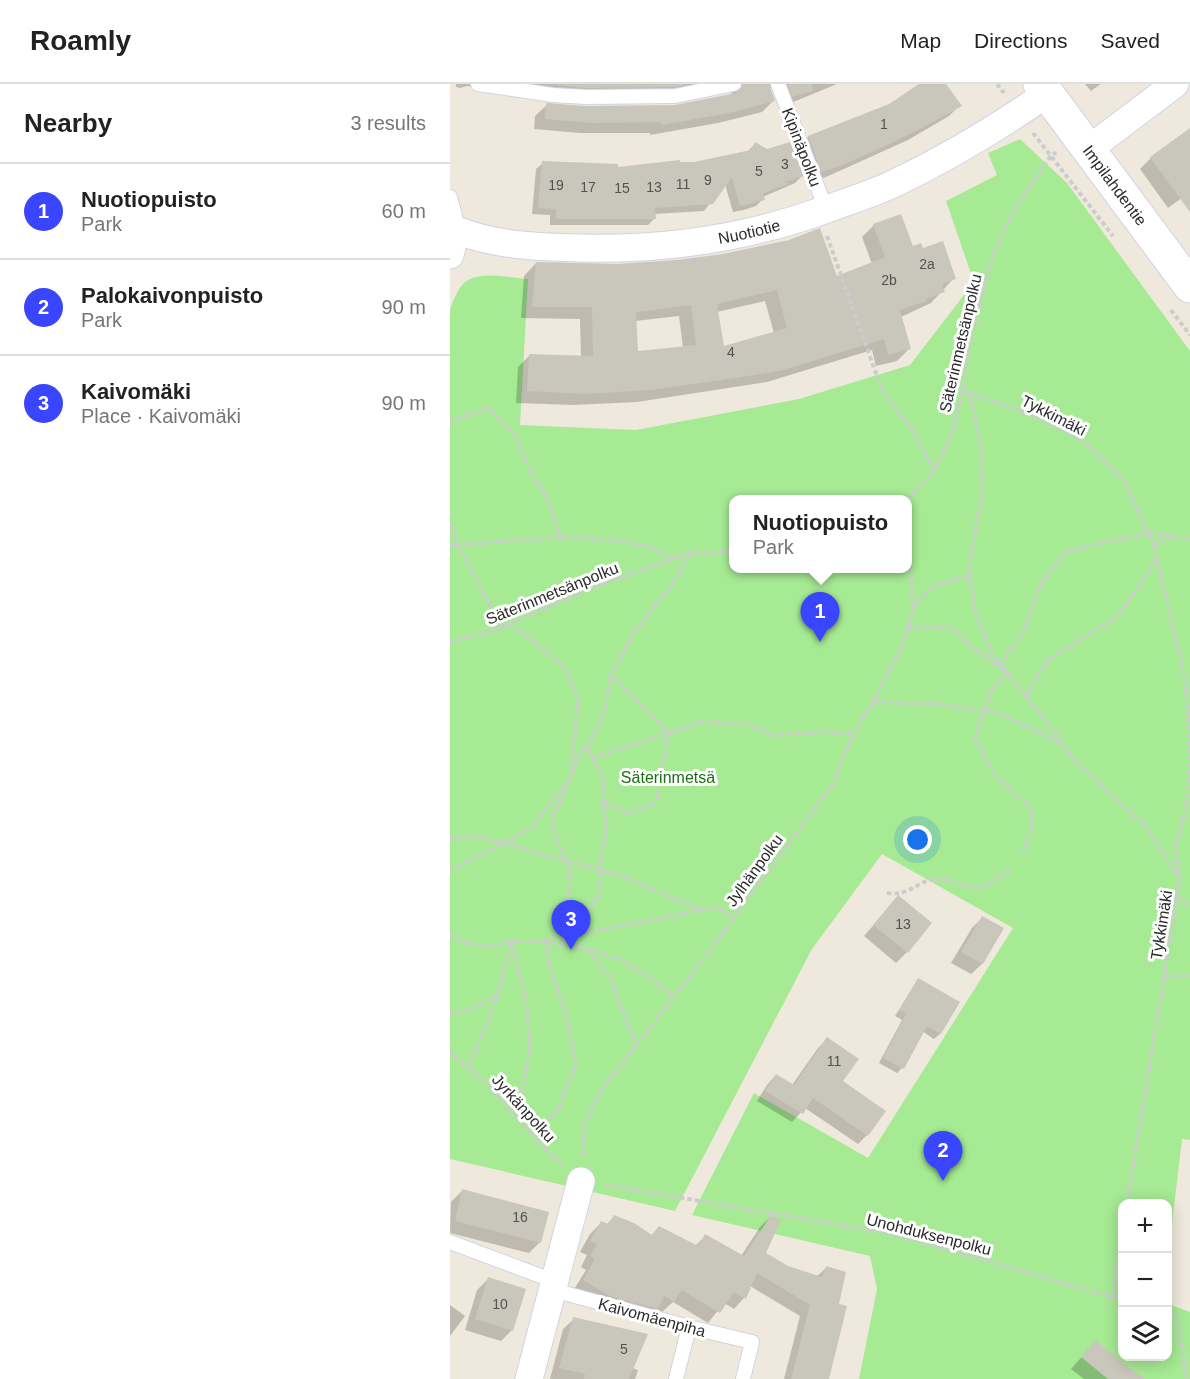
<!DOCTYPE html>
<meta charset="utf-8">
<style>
:root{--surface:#fff;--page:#f2f2f2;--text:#222;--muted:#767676;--line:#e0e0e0;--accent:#3945ff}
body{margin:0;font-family:Helvetica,sans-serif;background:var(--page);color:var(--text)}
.controls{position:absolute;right:18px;bottom:18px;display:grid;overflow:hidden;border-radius:12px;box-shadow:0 3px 15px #0003}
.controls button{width:54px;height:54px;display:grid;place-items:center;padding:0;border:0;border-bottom:2px solid var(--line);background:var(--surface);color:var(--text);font:30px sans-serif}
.you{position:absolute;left:468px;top:756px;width:21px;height:21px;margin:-15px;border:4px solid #fff;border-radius:50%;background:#1a73e8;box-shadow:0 0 0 9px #1a73e833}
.badge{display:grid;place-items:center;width:39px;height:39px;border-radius:50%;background:var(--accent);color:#fff;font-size:20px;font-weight:700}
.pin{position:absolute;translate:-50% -50px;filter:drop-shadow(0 2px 3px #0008)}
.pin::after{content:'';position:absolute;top:32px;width:21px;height:18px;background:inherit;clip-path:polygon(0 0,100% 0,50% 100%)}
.popup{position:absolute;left:279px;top:411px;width:183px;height:78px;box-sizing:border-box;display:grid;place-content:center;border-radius:12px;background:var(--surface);filter:drop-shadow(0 2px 4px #0005);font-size:20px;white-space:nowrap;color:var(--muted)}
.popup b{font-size:22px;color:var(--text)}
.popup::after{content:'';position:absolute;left:50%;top:100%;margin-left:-12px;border:12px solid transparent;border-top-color:var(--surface)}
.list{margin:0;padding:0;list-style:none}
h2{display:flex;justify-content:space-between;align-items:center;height:78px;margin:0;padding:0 24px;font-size:26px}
h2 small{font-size:20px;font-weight:400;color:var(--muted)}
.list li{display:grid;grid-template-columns:39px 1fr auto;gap:18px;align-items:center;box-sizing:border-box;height:96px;padding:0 24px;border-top:2px solid var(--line)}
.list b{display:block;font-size:22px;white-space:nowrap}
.list p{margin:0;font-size:20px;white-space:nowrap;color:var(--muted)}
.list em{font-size:20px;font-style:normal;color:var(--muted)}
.icon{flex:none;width:33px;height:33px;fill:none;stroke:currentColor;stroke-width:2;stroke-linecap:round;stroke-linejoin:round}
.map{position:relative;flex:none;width:740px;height:1295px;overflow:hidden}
header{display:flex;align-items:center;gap:36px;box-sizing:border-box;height:84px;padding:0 30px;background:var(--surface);border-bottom:2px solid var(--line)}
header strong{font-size:28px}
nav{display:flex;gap:33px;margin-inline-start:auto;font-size:21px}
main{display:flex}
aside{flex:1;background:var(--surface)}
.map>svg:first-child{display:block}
.green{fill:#a6ea94;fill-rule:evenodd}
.shadow{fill:#0003;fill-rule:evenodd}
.building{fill:#c9c7bb;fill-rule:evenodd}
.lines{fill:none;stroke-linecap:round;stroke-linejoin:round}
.service-casing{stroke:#d1d3e5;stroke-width:16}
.minor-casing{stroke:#d1d3e5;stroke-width:29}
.tertiary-casing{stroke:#d1d3e5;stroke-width:35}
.path{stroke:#ccc;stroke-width:4;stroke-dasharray:4.5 3;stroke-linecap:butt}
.service{stroke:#fff;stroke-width:14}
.minor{stroke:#fff;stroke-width:27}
.tertiary{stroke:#fff;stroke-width:33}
.labels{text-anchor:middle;stroke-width:6;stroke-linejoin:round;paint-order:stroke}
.number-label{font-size:14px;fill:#52524f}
.street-label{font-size:16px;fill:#2b2b2b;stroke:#fff}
.park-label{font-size:16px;fill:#1b7014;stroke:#fff}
</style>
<header>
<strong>Roamly</strong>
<nav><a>Map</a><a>Directions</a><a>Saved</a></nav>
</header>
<main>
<aside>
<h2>Nearby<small>3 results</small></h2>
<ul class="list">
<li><span class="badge">1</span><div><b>Nuotiopuisto</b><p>Park</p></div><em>60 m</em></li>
<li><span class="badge">2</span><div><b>Palokaivonpuisto</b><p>Park</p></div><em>90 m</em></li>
<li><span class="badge">3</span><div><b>Kaivomäki</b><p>Place · Kaivomäki</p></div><em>90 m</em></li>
</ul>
</aside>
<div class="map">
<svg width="740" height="1295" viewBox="0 0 740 1295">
<rect width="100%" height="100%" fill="#eee9dc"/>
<path class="green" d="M570,55L617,99L740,267V1056L732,1055L718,1173V1120H672V1272H718V1220L740,1228V1295H409L427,1205L420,1172L242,1131L304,1009L418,1074L563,844L432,770L362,865L225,1127L0,1075V226C3,218 7,206 13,200C28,185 59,194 78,195L70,341L186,346L349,315L460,281L524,198L496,117L547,91L538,69ZM283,416H457V484H283Z"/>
<g class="shadow">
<polygon points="6,0 387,0 331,23 323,4 319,4 323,17 312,28 268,39 200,51 200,49 130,49 84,45 85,32 97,21 136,24 225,22 283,11 279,4 212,14 92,13 17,2 10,4 6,3"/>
<polygon points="472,0 494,0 510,21 499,32 458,56 376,93 360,98 348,64 358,53 439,21"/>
<polygon points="635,0 651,0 641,7"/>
<polygon points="733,51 740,62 740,108 718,124 690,85 701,74"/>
<polygon points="305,60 352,92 345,99 313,113 313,115 306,122 294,126 283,128 275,100 254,127 204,130 205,134 198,141 100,141 100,131 82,130 86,85 93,79 166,84 244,79 298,67"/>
<path d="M424,141L462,164L504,194L481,219L451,233L459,265L447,277L426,282L422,266L317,298L187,318L123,321L66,319L68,283L80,271L131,273L130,235L71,234L74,192L86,179L387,193L422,180L412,153ZM315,217L324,249L273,263L267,228ZM229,232L233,264L186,269L185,237Z"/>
<polygon points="448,813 457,868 446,879 414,852"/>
<polygon points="532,834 552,845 532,880 521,890 501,879 522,844"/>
<polygon points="468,896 507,919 490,950 484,955 472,947 452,984 447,989 429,979 452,936 445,932"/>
<polygon points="377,955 391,998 417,1051 408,1060 355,1024 342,1038 307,1017 317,1001 326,991 342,1001 368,964"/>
<polygon points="12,1107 90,1158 79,1169 0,1149 1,1118"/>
<polygon points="321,1132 314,1170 338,1183 367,1192 376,1184 387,1221 376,1295 334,1295 350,1232 300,1202 294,1214 284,1225 274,1219 258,1239 223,1218 212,1228 207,1225 196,1235 123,1207 136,1186 131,1183 137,1171 130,1168 140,1150 151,1139 156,1141 164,1133 201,1152 209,1143 245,1162 255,1152 291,1172 310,1143"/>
<polygon points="38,1195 62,1246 51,1257 15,1246 27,1206"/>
<polygon points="0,1221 15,1232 0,1252"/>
<polygon points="124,1235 182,1284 188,1286 185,1295 100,1295 113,1245"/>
<polygon points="645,1258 675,1295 634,1295 621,1285"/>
</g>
<g class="building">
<polygon points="97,0 239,0 224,3 136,4"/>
<polygon points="293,0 319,0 325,17 280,29 211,41 211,38 142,39 95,35 96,19 136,22 225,21 286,9 290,6"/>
<polygon points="338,0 362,0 363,7 342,13"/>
<polygon points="469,0 496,0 512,22 470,45 431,64 388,83 371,88 358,52 439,20"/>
<polygon points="740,44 740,128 700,73"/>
<polygon points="305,58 317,65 340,58 354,92 335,98 339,100 313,109 315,116 290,122 282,93 263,120 205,124 206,135 106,135 106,125 88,124 92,77 168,80 168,83 230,76 230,78 244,78 301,66"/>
<path d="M451,130L463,162L471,159L473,164L493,157L506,195L492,200L495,208L475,215L476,217L450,226L461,265L438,271L434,255L330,287L272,296L200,306L136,310L77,307L79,270L143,272L142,223H82L86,178L168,180L227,176L273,170L339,156L370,144L387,192L435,173L423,140ZM327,206L337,244L274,262L267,220ZM241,221L246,261L188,267L186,228Z"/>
<polygon points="448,811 482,839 458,869 423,841"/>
<polygon points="532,832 554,844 533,880 511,868"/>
<polygon points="468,894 510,918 491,950 477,942 454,985 433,974 456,930 449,926"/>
<polygon points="377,953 409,975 393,997 436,1027 418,1052 363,1014 353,1030 315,1007 326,990 344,1001"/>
<polygon points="12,1105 99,1128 91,1159 5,1137"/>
<polygon points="164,1131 184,1139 202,1151 209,1142 248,1162 255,1150 294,1172 321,1131 331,1136 316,1169 338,1182 372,1193 376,1182 396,1188 389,1220 397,1222 379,1295 341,1295 360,1221 307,1189 296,1215 284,1208 270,1229 232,1206 224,1218 214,1212 208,1225 160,1212 133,1196 145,1175 140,1172 147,1160 140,1157 151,1137 158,1140"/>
<polygon points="38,1193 76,1205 63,1247 25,1235"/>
<polygon points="123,1233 198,1250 179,1295 134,1295 135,1290 109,1284"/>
<polygon points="645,1256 694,1295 658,1295 631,1273"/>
</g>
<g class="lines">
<g class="service-casing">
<g id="service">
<polyline points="28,0 103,11 136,13 225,12 284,0"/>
<polyline points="328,0 376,125"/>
<polyline points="0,113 5,132 6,146"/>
<polyline points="0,1158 104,1197"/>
<polyline points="103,1206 239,1243 302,1258 293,1295"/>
<polyline points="226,1295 239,1243"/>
</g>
</g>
<g class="minor-casing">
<g id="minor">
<polyline points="639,65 725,0"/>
<path id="s1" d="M0,171L6,146C46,162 90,163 132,164C215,166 298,154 377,125C401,116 426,109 449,97C501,72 550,42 598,9"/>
<polyline points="79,1295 131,1097"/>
</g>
</g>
<g class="tertiary-casing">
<g id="tertiary">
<path id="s2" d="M590,0L740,202"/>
</g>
</g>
<g class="path">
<polyline points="547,0 554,9"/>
<polyline points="583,49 663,152"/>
<polyline points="377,152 433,309 461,344 484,386"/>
<polyline points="721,226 740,251"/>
<polyline points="513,307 571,327 630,354 674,397 704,462 735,595 739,649 739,708 725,767 730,795 677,1120"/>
<polyline points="520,309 532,369 531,414 519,483 525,527 542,570 586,624 622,673 662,712 694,740 728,792"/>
<polyline points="0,337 38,324 65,352 81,388 99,419 111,454"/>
<polyline points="457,416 484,387 503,346 513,307 519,259 543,170 563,128 600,73 606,68"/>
<path d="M0,439L8,461C68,456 141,447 199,463C207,466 216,471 224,475"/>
<polyline points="0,462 8,461 52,544"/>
<polyline points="704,462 721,452 740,455"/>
<path d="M464,524C484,498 488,498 521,493"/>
<polyline points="458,543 500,543 523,564 557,589 541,607 525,654 545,692 581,724 581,746 573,768"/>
<polyline points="0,558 52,544 136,506 240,469 283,468"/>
<polyline points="551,581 572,550 592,498 617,467 698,449 721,452"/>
<polyline points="576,612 598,576 669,531 706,477"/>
<polyline points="424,618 488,620 549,629 612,660"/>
<polyline points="143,674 252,638 297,640 324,651 376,648 404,650"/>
<polyline points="123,687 130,670 137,663"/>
<polyline points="153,720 167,724 177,730 206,719 219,648 161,591"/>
<polyline points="0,754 26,752 55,759 177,794 252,827"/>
<polyline points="0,786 55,759 83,742 121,693 128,614 114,583 62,540"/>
<path d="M437,809C459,813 469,796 485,795C500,794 516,806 531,803C540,801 551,790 559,786"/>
<polyline points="727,815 740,822"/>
<polyline points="117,841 120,784 105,752 102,734 119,697"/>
<polyline points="117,842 133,849 269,823 283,835"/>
<polyline points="0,850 16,859 42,863 61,857 96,857 144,820 149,806 151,769 157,744 153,720 153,694 137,663 153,633 161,591 171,573 184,548 221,503 240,469"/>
<polyline points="61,857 77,921 80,965 68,1032"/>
<polyline points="138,866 160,894 186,961"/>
<polyline points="714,893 740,892"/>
<polyline points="0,929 20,926 47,911"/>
<path d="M0,967C8,977 18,983 28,992C35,998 42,1005 48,1012C70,1035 88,1061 113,1081"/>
<polyline points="18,984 46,917 61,858"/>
<polyline points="82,1049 107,1027 126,981 116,928 101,887 96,857 138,865 176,878 225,912"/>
<polyline points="133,1072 134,1042 149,1009 256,872 382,701 404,650 423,618 454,557 463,525 460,478 457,473"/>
<polyline points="156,1101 443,1150 672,1216"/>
<polyline points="662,1213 672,1150"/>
<polyline points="718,1229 726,1231 737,1295"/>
</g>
<use href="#service" class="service"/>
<use href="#minor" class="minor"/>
<use href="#tertiary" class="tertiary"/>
</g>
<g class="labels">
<g class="number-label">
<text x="434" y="45">1</text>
<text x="335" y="85">3</text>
<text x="309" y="92">5</text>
<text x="258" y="101">9</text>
<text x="233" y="105">11</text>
<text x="106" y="106">19</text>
<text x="138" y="108">17</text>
<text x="204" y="108">13</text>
<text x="172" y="109">15</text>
<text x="477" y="185">2a</text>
<text x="439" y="201">2b</text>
<text x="281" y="273">4</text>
<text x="453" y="845">13</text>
<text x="384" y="982">11</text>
<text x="70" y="1138">16</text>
<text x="50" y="1225">10</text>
<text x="174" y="1270">5</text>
</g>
<g class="street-label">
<text transform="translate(352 63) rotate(69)" y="6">Kipinäpolku</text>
<text dy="6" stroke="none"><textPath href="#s2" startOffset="126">Impilahdentie</textPath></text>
<text dy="6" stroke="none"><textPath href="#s1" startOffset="322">Nuotiotie</textPath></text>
<text transform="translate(510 259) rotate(-77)" y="6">Säterinmetsänpolku</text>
<text transform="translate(604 331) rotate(27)" y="6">Tykkimäki</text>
<text transform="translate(102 509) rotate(-22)" y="6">Säterinmetsänpolku</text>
<text transform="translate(304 786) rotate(-54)" y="6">Jylhänpolku</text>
<text transform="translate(711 841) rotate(-81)" y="6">Tykkimäki</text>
<text transform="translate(74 1024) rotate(48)" y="6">Jyrkänpolku</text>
<text transform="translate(479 1150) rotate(14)" y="6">Unohduksenpolku</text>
<text transform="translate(202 1233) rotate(15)" y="6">Kaivomäenpiha</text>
</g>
<g class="park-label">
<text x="218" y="699">Säterinmetsä</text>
</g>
</g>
</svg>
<div class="controls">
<button>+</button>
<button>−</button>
<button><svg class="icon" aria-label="layers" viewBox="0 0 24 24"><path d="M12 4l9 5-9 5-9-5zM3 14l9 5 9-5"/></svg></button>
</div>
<div class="you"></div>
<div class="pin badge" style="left:370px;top:558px">1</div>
<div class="popup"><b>Nuotiopuisto</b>Park</div>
<div class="pin badge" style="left:493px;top:1097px">2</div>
<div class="pin badge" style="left:121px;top:866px">3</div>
</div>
</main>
